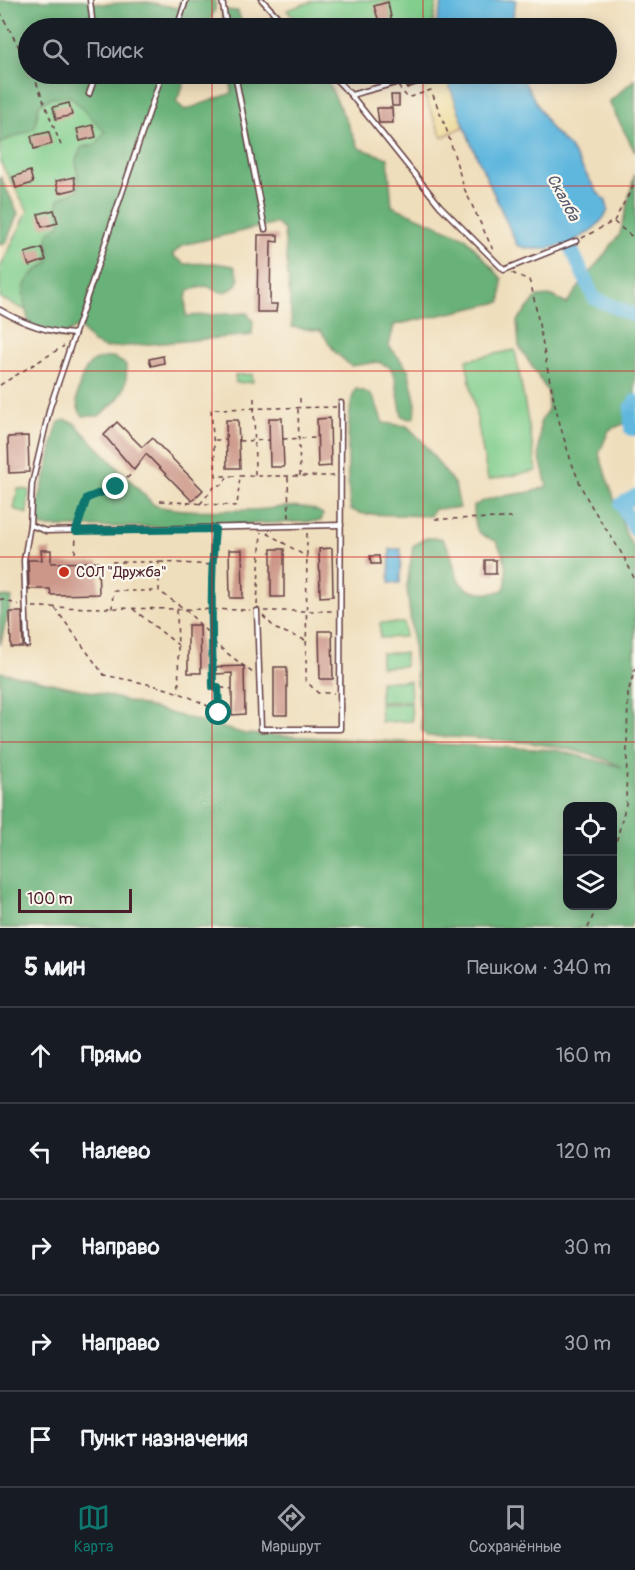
<!DOCTYPE html>
<html lang="ru">
<meta charset="utf-8">
<style>
:root{--surface:#171b24;--page:#20242c;--text:#f1f3f6;--muted:#9ea1a6;--line:#363941;--accent:#0f766e}
body{margin:0;font-family:Pangolin,sans-serif;background:var(--page);color:var(--text)}
.controls{position:absolute;right:18px;bottom:18px;display:grid;overflow:hidden;border-radius:12px;box-shadow:0 3px 15px #0003}
.controls button{width:54px;height:54px;display:grid;place-items:center;padding:0;border:0;border-bottom:2px solid var(--line);background:var(--surface);color:var(--text);font:30px sans-serif}
.scale{position:absolute;left:18px;bottom:15px;width:114px;box-sizing:border-box;padding-left:6px;border:3px solid #4a1f2b;border-top:0;font-size:16px;line-height:21px;white-space:nowrap;color:#4a1f2b;-webkit-text-stroke:4px #fbf7ec;paint-order:stroke}
.stop{position:absolute;width:18px;height:18px;margin:-14px;border:4px solid #0f766e;border-radius:50%;background:#fff}
.stop.end{background:#0f766e;border-color:#fff;box-shadow:0 2px 6px #0008}
.list{margin:0;padding:0;list-style:none}
h2{display:flex;justify-content:space-between;align-items:center;height:78px;margin:0;padding:0 24px;font-size:26px}
h2 small{font-size:20px;font-weight:400;color:var(--muted)}
.list li{display:grid;grid-template-columns:39px 1fr auto;gap:18px;align-items:center;box-sizing:border-box;height:96px;padding:0 24px;border-top:2px solid var(--line)}
.list b{display:block;font-size:22px;white-space:nowrap}
.list em{font-size:20px;font-style:normal;color:var(--muted)}
.icon{flex:none;width:33px;height:33px;fill:none;stroke:currentColor;stroke-width:2;stroke-linecap:round;stroke-linejoin:round}
.map{position:relative;flex:none;width:635px;height:928px;overflow:hidden}
.search{position:absolute;background:var(--surface);box-shadow:0 3px 15px #0003;left:18px;right:18px;top:18px;height:66px;display:flex;align-items:center;gap:15px;box-sizing:border-box;padding:0 21px;border-radius:33px;color:var(--muted);font-size:22px}
.sheet{height:558px;background:var(--surface)}
nav{display:flex;justify-content:space-around;align-items:center;box-sizing:border-box;height:84px;border-top:2px solid var(--line);background:var(--surface);font-size:16px;color:var(--muted)}
nav a{display:grid;justify-items:center;gap:3px}
nav .on{color:var(--accent)}
.map>svg:first-child{display:block}
.green{fill:#81ce8d;stroke:#66765c;stroke-width:1.5}
.forest{fill:#68b178;stroke:#596852;stroke-width:1.5;fill-rule:evenodd}
.sand{fill:#eeda9e;stroke:#9c7c64;stroke-width:1.5}
.water{fill:#61b7de;stroke:#566b84;stroke-width:1.5}
.lines{fill:none;stroke-linecap:round;stroke-linejoin:round}
.river{stroke:#61b7de;stroke-width:14}
.building{fill:#cc9789}
.service-casing{stroke:#633c41;stroke-width:7}
.path{stroke:#633c41;stroke-width:1.5;stroke-dasharray:4.5 4.5;stroke-linecap:butt}
.service{stroke:#fff;stroke-width:4}
.route{stroke:#0f766e;stroke-width:8}
.grid{fill:none;stroke:#d62828;stroke-width:1.5;stroke-opacity:0.55}
.poi-dot{fill:#c8321e;stroke:#fbf7ec;stroke-width:2}
.labels{text-anchor:middle;stroke-width:4.5;stroke-linejoin:round;paint-order:stroke}
.poi-label{font-size:15px;fill:#4a1f2b;stroke:#fbf7ec;text-anchor:start}
.water-label{font-size:16px;font-style:italic;fill:#52546a;stroke:#fbf7ec}
</style>
<div class="map">
<svg width="635" height="928" viewBox="0 0 635 928">
<rect width="100%" height="100%" fill="#fbf7ec"/>
<filter id="ink" filterUnits="userSpaceOnUse"><feTurbulence type="fractalNoise" baseFrequency=".0167" numOctaves="2"/><feDisplacementMap in="SourceGraphic" scale="12" xChannelSelector="R" yChannelSelector="G"/><feConvolveMatrix kernelMatrix="1 2 1 2 8 2 1 2 1" color-interpolation-filters="sRGB"/></filter>
<filter id="wash" filterUnits="userSpaceOnUse"><feTurbulence type="fractalNoise" baseFrequency=".008" numOctaves="4" result="noise"/><feDisplacementMap in="SourceGraphic" scale="24" xChannelSelector="R" yChannelSelector="G"/><feGaussianBlur stdDeviation="1.35" result="paint"/><feColorMatrix in="noise" values="0 0 0 0 0 0 0 0 0 0 0 0 0 0 0 0 0 1.4 0 .05"/><feComposite in="paint" operator="in"/></filter>
<g filter="url(#wash)">
<rect width="100%" height="100%" fill="#efdebc"/>
<g class="green">
<polygon points="316,0 437,0 432,28 304,28 287,10"/>
<polygon points="60,74 145,90 49,321 0,298 0,268 28,211 0,162 0,113"/>
<polygon points="515,350 537,471 488,480 466,360"/>
<polygon points="252,374 253,382 236,383 235,375"/>
<polygon points="18,489 29,490 27,514 14,509"/>
<polygon points="380,623 404,623 405,637 380,638"/>
<polygon points="381,653 405,653 405,666 381,667"/>
<polygon points="380,681 410,681 411,701 380,702"/>
<polygon points="411,703 412,721 381,722 380,704"/>
</g>
<g class="forest">
<path d="M0,0H84L101,4L148,2L178,8L181,0H215V9L207,28H28V74H188L176,102L185,110L232,93L230,74H256L259,86L307,77L328,82L359,148L388,158L392,206L465,237L502,279L501,302L394,325L389,346L408,369L416,404L415,417L409,419L402,416L395,377L390,367L378,362L351,366L335,352L321,331L292,327L284,230L276,223L183,245L172,255L185,264L214,263L234,266L239,279C232,295 220,295 207,286L189,290L186,298V316L247,313L253,321L252,335L105,348L93,343L82,329L75,328L61,338L30,327C21,291 17,283 49,262L48,234L61,223L57,206L60,198L79,190L76,160L81,148L96,144L105,132L70,96L50,98L39,105L35,127C22,137 9,136 0,144Z"/>
<polygon points="222,10 238,11 243,28 224,28"/>
<polygon points="635,79 635,152 609,102"/>
<path d="M635,173V419L609,430L599,454L626,534L635,551V916L630,928H0V672L102,694L245,734L556,750L622,767C564,740 490,739 427,736L422,731L407,587L413,546L426,538H441C462,559 445,590 483,593C492,594 498,593 505,588C508,569 506,557 496,541C474,534 474,529 474,506C497,491 524,498 547,486L539,455L540,423L548,409V392L519,346L517,321L537,297L553,296L566,304L620,234ZM568,807H612V906H568Z"/>
<polygon points="0,176 18,213 6,243 0,245"/>
<path d="M113,357L126,365C129,391 119,400 99,416H83C71,404 80,374 91,363C96,358 106,358 113,357Z"/>
<path d="M356,389C377,392 376,406 383,423L407,426L422,441L455,485L460,508L434,509L430,516L363,514L351,510C347,490 345,404 356,389Z"/>
<path d="M66,420L74,423L154,505C179,513 223,510 250,510C272,510 304,500 323,514L321,521L173,527H42L36,521C37,503 42,487 47,470C52,454 52,438 59,422Z"/>
<polygon points="0,596 12,598 0,645"/>
</g>
<polygon class="sand" points="447,79 465,126 442,137 422,90"/>
<g class="water">
<polygon points="443,0 516,0 513,16 516,23 513,28 435,28"/>
<path d="M445,74H520L551,129L570,148L597,192L606,201L608,210C596,238 545,258 517,245L470,141Z"/>
<polygon points="390,549 401,549 400,583 389,583"/>
</g>
<g class="lines">
<g class="river">
<polyline points="562,229 594,298 635,316"/>
<polyline points="635,401 631,408 631,429 635,429"/>
<polyline points="635,496 621,504 635,530"/>
</g>
</g>
<g id="blocks">
<g class="building">
<polygon points="388,2 393,28 381,28 374,6"/>
<polygon points="402,74 426,74 428,81 407,88"/>
<polygon points="391,95 399,95 399,106 392,106"/>
<polygon points="69,103 72,115 56,119 53,107"/>
<polygon points="377,108 392,108 393,123 379,123"/>
<polygon points="93,125 96,137 80,141 77,129"/>
<polygon points="49,132 52,144 34,149 31,136"/>
<polygon points="30,171 33,183 16,188 13,177"/>
<polygon points="74,177 76,189 59,193 56,181"/>
<polygon points="54,210 58,223 42,227 38,214"/>
<polygon points="258,235 278,235 278,242 271,241 270,304 277,304 276,312 257,312"/>
<polygon points="42,248 46,260 29,266 25,253"/>
<polygon points="163,356 164,363 151,366 149,359"/>
<polygon points="269,418 282,418 284,467 270,467"/>
<polygon points="330,418 331,466 318,467 317,419"/>
<polygon points="226,420 238,420 240,468 227,468"/>
<polygon points="117,422 142,447 152,438 203,490 192,501 146,454 134,470 104,435"/>
<polygon points="28,436 29,472 9,473 8,437"/>
<polygon points="332,548 333,596 320,597 319,549"/>
<rect x="271" y="549" width="13" height="48"/>
<polygon points="41,550 51,550 51,563 98,562 99,594 51,595 50,589 29,589 28,560 42,560"/>
<polygon points="229,550 242,550 243,598 230,598"/>
<polygon points="370,556 379,556 380,564 371,564"/>
<rect x="485" y="560" width="11" height="14"/>
<polygon points="10,612 22,612 23,647 11,647"/>
<polygon points="188,625 200,625 201,673 188,673"/>
<polygon points="319,631 332,631 333,679 320,679"/>
<polygon points="244,666 245,714 232,715 232,673 216,674 215,667"/>
<rect x="274" y="667" width="13" height="48"/>
</g>
</g>
</g>
<g filter="url(#ink)">
<use href="#blocks" fill-opacity="0" stroke="#633c41" stroke-width="1.5"/>
<g class="lines">
<g class="service-casing">
<g id="service">
<polyline points="90,0 93,28"/>
<polyline points="222,0 227,28"/>
<polyline points="262,0 288,28"/>
<polyline points="177,28 186,0"/>
<polyline points="162,74 50,407 32,484 30,525 46,531 341,525"/>
<polyline points="235,74 265,229"/>
<polyline points="331,74 351,95 395,83"/>
<polyline points="89,94 96,74"/>
<polyline points="351,95 440,206 504,270 576,241"/>
<path d="M0,310C24,324 47,332 74,334"/>
<polyline points="257,611 261,729 340,729 341,403"/>
<polyline points="27,645 24,560 30,525"/>
</g>
</g>
<g class="path">
<polyline points="0,12 28,64"/>
<polyline points="33,74 62,148"/>
<polyline points="398,86 408,98 431,90 447,131 464,188 493,250"/>
<polyline points="614,222 635,239"/>
<polyline points="582,238 614,221 635,183"/>
<path d="M512,273L529,280L532,289C546,355 554,424 581,486C596,520 622,546 635,581"/>
<polyline points="0,385 64,346"/>
<polyline points="254,398 255,475"/>
<polyline points="300,398 300,406"/>
<polyline points="298,409 300,476"/>
<polyline points="283,439 318,438"/>
<polyline points="215,440 226,440"/>
<polyline points="239,441 270,440"/>
<polyline points="334,476 216,476 211,409 336,407"/>
<polyline points="288,477 289,520"/>
<polyline points="160,501 237,506 240,476"/>
<polyline points="200,504 216,485 223,485 227,477"/>
<polyline points="435,519 512,518"/>
<polyline points="79,524 87,498 116,487 133,473"/>
<polyline points="215,533 212,565 213,687 232,689"/>
<polyline points="267,533 307,557"/>
<polyline points="307,533 306,681 318,693 334,693"/>
<polyline points="75,553 76,537"/>
<polyline points="112,562 159,562 159,591 186,610 211,636"/>
<polyline points="160,562 212,565"/>
<polyline points="0,599 19,605"/>
<polyline points="257,605 261,532"/>
<polyline points="33,607 250,610"/>
<path d="M55,608L104,675C147,684 181,688 219,713L218,687"/>
<polyline points="112,609 113,591 158,591"/>
<polyline points="133,609 178,645"/>
<polyline points="177,610 179,692"/>
<polyline points="264,611 334,611"/>
<polyline points="263,616 276,629 305,640"/>
<polyline points="213,642 254,674"/>
<polyline points="612,858 626,804 628,693 635,668"/>
<polyline points="588,928 597,906"/>
</g>
<use href="#service" class="service"/>
</g>
</g>
<g class="lines" filter="url(#ink)">
<path class="route" d="M116,487L87,498L76,531L215,529C210,581 212,634 213,687H218L219,713"/>
</g>
<path class="grid" d="M212,0V28M423,0V28M212,74V928M423,74V928M0,186H635M0,371H635M0,557H635M0,742H635"/>
<circle class="poi-dot" cx="64" cy="572" r="6"/>
<g class="labels">
<g class="poi-label">
<text x="76" y="577">СОЛ "Дружба"</text>
</g>
<g class="water-label">
<text transform="translate(564 197) rotate(62)" y="6">Скалба</text>
</g>
</g>
</svg>
<div class="controls">
<button><svg class="icon" aria-label="locate" viewBox="0 0 24 24"><circle cx="12" cy="12" r="6"/><path d="M12 2v4M12 18v4M2 12h4M18 12h4"/></svg></button>
<button><svg class="icon" aria-label="layers" viewBox="0 0 24 24"><path d="M12 4l9 5-9 5-9-5zM3 14l9 5 9-5"/></svg></button>
</div>
<div class="scale">100 m</div>
<div class="stop" style="left:219px;top:713px"></div>
<div class="stop end" style="left:116px;top:487px"></div>
<div class="search"><svg class="icon" aria-label="search" viewBox="0 0 24 24"><circle cx="10" cy="10" r="6"/><path d="M15 15l6 6"/></svg>Поиск</div>
</div>
<section class="sheet">
<h2>5 мин<small>Пешком · 340 m</small></h2>
<ul class="list">
<li><svg class="icon" aria-label="ahead" viewBox="0 0 24 24"><path d="M12 20V5M6 11l6-6 6 6"/></svg><div><b>Прямо</b></div><em>160 m</em></li>
<li><svg class="icon" aria-label="left" viewBox="0 0 24 24"><path d="M17 20v-9H6M10 6l-5 5 5 5"/></svg><div><b>Налево</b></div><em>120 m</em></li>
<li><svg class="icon" aria-label="right" viewBox="0 0 24 24"><path d="M7 20v-9h11M14 6l5 5-5 5"/></svg><div><b>Направо</b></div><em>30 m</em></li>
<li><svg class="icon" aria-label="right" viewBox="0 0 24 24"><path d="M7 20v-9h11M14 6l5 5-5 5"/></svg><div><b>Направо</b></div><em>30 m</em></li>
<li><svg class="icon" aria-label="arrive" viewBox="0 0 24 24"><path d="M6 21V4h12l-3 4 3 4H6"/></svg><div><b>Пункт назначения</b></div></li>
</ul>
</section>
<nav>
<a class="on"><svg class="icon" aria-label="map" viewBox="0 0 24 24"><path d="M3 6l6-2 6 2 6-2v14l-6 2-6-2-6 2zM9 4v14M15 6v14"/></svg>Карта</a>
<a><svg class="icon" aria-label="directions" viewBox="0 0 24 24"><path d="M12 3l9 9-9 9-9-9zM9 14v-3h6M13 9l2 2-2 2"/></svg>Маршрут</a>
<a><svg class="icon" aria-label="saved" viewBox="0 0 24 24"><path d="M7 4h10v16l-5-4-5 4z"/></svg>Сохранённые</a>
</nav>
